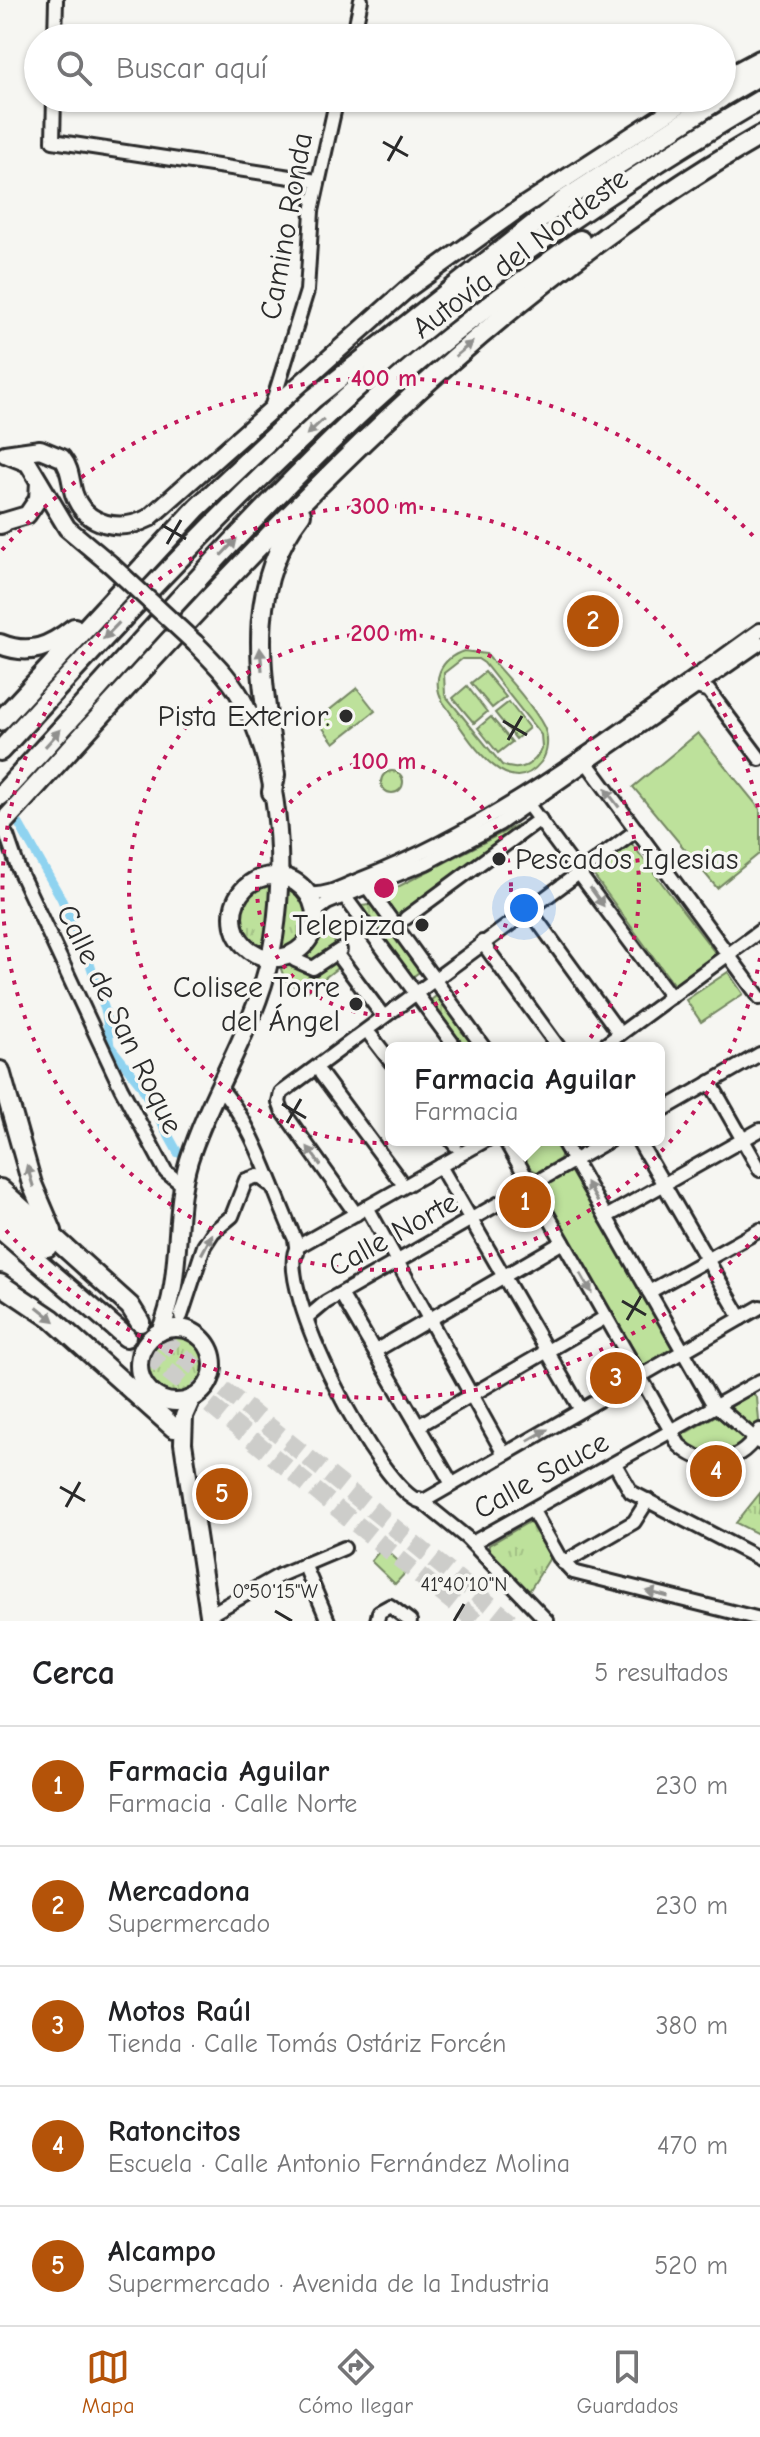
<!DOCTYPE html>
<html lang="es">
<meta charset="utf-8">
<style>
:root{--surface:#fff;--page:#f2f2f2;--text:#202124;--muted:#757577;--line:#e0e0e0;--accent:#b45309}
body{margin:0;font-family:"Comic Neue",sans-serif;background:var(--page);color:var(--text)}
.you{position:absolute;left:524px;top:908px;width:28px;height:28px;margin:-20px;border:6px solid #fff;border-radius:50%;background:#1a73e8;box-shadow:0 0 0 12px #1a73e833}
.badge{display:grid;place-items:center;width:52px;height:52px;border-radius:50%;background:var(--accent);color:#fff;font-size:26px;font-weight:700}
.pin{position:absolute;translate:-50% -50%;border:4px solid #fff;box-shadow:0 2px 8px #0006}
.popup{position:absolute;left:385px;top:1042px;width:280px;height:104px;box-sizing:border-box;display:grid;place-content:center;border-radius:12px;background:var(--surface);filter:drop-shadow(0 2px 6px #0005);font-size:26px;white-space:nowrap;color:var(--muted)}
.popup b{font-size:30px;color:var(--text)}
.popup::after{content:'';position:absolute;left:50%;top:100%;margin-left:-16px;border:16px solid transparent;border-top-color:var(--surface)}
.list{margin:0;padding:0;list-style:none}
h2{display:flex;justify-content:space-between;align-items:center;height:104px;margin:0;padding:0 32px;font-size:34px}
h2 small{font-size:26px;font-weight:400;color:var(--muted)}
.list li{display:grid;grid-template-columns:52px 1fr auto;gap:24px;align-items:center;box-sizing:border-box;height:120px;padding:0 32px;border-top:2px solid var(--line)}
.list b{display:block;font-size:30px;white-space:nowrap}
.list p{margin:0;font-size:26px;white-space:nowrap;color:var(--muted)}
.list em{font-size:26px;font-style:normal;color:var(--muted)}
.icon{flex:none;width:44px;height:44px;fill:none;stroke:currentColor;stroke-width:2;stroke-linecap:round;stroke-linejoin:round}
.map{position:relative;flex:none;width:760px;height:1621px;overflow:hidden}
.search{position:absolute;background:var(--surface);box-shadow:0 2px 6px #0004;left:24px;right:24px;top:24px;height:88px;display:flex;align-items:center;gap:20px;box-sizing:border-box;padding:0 28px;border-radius:44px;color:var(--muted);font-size:30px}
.sheet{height:704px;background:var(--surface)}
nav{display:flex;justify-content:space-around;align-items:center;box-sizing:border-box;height:112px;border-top:2px solid var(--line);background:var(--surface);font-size:22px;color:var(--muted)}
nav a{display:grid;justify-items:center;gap:4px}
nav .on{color:var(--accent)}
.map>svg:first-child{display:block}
.grass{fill:url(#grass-tufts);stroke:#748663;stroke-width:2}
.park{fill:#bde19b;stroke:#748663;stroke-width:2;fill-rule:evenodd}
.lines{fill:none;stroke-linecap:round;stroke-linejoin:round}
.canal{stroke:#8fd3f0;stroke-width:9}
.highway-tunnel{stroke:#cdcdca;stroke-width:18;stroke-dasharray:18 9;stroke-linecap:butt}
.minor-casing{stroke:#2b2b2b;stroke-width:18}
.major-casing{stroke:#2b2b2b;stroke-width:22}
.highway-casing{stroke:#2b2b2b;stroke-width:24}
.minor{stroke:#f6f6f2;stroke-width:12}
.major{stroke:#f6f6f2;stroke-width:16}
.highway{stroke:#f6f6f2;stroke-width:18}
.major-bridge-casing{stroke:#2b2b2b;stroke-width:22;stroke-linecap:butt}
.major-bridge{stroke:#f6f6f2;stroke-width:16}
.oneway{fill:#90908e}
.ticks{fill:none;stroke:#2b2b2b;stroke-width:3}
.ring{fill:none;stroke:#c2185b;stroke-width:4;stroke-dasharray:4 8}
.poi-dot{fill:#2b2b2b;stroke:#f6f6f2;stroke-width:3}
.labels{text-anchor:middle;stroke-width:7;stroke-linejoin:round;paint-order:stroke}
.street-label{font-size:30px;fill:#2b2b2b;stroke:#f6f6f2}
.poi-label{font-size:30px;fill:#2b2b2b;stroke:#f6f6f2;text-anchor:end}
.ticks-label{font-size:20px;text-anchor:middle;fill:#2b2b2b;stroke:#f6f6f2;stroke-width:7;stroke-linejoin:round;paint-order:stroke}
.centre{fill:#c2185b;stroke:#f6f6f2;stroke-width:4}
.ring-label{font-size:24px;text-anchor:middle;font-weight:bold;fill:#c2185b;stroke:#f6f6f2;stroke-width:7;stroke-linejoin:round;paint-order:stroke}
</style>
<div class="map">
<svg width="760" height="1621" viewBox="0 0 760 1621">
<defs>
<pattern id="grass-tufts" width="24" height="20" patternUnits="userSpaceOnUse" patternTransform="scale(2)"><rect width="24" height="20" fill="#bde19b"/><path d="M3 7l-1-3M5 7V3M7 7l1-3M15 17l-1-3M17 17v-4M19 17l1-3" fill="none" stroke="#a3c186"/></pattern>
</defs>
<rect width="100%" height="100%" fill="#f6f6f2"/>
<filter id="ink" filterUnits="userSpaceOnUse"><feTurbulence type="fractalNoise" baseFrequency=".0125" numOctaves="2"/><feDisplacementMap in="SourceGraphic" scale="16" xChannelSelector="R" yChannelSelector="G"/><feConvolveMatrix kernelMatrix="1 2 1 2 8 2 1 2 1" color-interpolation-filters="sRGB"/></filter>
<g filter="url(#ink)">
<g class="grass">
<circle cx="392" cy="782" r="11"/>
<polygon points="270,880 271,916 263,953 243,939 236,914 245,892"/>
<path d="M287,882C322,899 315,942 280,954Z"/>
<polygon points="378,904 426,967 407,981 352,907"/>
<polygon points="440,993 481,1048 459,1048 426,1004"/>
<circle cx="176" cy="1366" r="30"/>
<polygon points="760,1493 760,1535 736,1523"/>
<polygon points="534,1519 553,1553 528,1593 488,1551 489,1545"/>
</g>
<g class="park">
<path d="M464,651L486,654C503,673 533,705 544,727C549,738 548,753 541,762C505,808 462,727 443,702C431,680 440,659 464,651ZM462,659H478L484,663L541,735L542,747C535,765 520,773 502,765L445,695L444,673Z"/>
<polygon points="485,672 506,697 492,708 471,683"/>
<polygon points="467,686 487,712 474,723 453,698"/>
<polygon points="357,688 375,711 334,743 317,720"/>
<polygon points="509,702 529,728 516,739 495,713"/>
<polygon points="491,717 512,742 498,753 478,728"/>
<polygon points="698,733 760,809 760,853 717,888 633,787"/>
<polygon points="525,821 531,826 399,923 384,894"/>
<polygon points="632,844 716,954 674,985 592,873"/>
<polygon points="322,926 349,959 305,993 285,980 281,969 312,947"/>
<polygon points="728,972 743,994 701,1022 686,1000"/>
<polygon points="511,1140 556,1140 563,1150 560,1159 537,1172 529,1168"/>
<polygon points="573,1167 679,1349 640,1370 538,1188"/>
<polygon points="752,1394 757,1398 759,1421 755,1429 729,1408"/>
<polygon points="717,1415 747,1440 727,1456 698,1454 679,1437"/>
<polygon points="383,1547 408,1570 395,1584 371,1561"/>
</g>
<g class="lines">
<polyline class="canal" points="19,824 61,898 90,964 106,1013 110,1046 140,1084 178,1153"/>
<g class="highway-tunnel">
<polyline points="140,1322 510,1621"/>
<polyline points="126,1337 476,1621"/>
</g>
<g class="minor-casing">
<g id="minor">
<polyline points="55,38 56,0"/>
<polyline points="353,38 361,0"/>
<polyline points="54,98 53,141 317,181"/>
<polyline points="271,408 307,291 312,211 337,98"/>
<polyline points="697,687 709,691 760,759"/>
<polyline points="584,759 760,998"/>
<polyline points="529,806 671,997"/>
<polyline points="7,836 18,868 121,1088 166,1172 183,1185"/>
<polyline points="368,888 484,1048"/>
<path d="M309,894C327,896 344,886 361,879C507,822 633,720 760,630"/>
<polyline points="345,897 456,1048"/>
<polyline points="529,909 620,1034"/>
<polyline points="315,912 327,903 426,863 499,824 760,643"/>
<polyline points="406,918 540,819"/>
<polyline points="482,942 559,1048"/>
<polyline points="336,953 383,1016"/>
<polyline points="295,960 313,968 340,950"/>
<polyline points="371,1036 391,1062"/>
<polyline points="601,1048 760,931"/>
<polyline points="321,1074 399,1179"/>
<polyline points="710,1082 760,1170"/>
<path d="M219,1087C254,1124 273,1192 295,1239L297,1253"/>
<polyline points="659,1112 760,1054"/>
<polyline points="451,1140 455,1145"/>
<path d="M505,1140L679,1445C707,1471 743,1463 760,1430"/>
<polyline points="562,1140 712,1402 760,1443"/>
<polyline points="638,1140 741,1318"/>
<polyline points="440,1166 581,1410"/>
<polyline points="367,1207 504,1454"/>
<polyline points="356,1214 282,1110 279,1102 281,1093 637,830"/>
<polyline points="606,1217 760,1130"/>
<path d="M297,1247C273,1284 380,1493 422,1502L760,1307"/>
<polyline points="297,1247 486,1140"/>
<polyline points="649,1292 760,1230"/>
<polyline points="341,1294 452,1484"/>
<polyline points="181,1316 204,1246 213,1232 232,1216 246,1180 258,1176 269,1184"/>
<polyline points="307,1318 326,1302 610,1140"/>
<polyline points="375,1351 563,1242"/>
<polyline points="418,1426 606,1317"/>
<polyline points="615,1464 631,1492 760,1559"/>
<polyline points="419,1499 467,1538 547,1621"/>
<polyline points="533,1511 559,1557 573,1572 760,1619"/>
<polyline points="472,1543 760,1381"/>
<polyline points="563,1563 634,1522 648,1500"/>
<polyline points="304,1564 328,1621"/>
<polyline points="209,1615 280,1575 344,1548"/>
<polyline points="377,1621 379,1612 390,1606 410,1621"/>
</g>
</g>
<g class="major-casing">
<g id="major">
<polyline points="722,79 760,59"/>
<path d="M5,454L40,449L62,458C71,469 70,481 74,494C86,527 121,532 149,518L406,290L520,208L690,98"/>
<polyline points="8,455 28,463 67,528 110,564"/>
<polyline points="0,523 27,515 38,499 39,482"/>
<circle cx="274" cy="917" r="41"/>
<circle cx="176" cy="1365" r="37"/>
<path d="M160,1332C184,1277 172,1216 189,1160C207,1104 238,1054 258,999C289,915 287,790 247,709C235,683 215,663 195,643"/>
<polyline points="192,1398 184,1416 183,1443 210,1621"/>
</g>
</g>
<g class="highway-casing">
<g id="highway">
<polyline points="722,97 760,75"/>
<polyline points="0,524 3,523"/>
<path d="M0,644C30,656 50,647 74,628"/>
<polyline points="0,721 197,508 313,399 567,198 721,98"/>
<path d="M0,751C125,614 252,477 393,356C506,259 631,176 760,100"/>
<path d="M272,792L275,775C264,684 240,593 301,514"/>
<path d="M0,796C122,664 239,527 370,404C435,344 507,291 580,240"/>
<path d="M0,826C232,573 458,309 760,136"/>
<polyline points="0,1071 32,1184 52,1231"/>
<polyline points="0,1189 130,1306 140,1322"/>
<polyline points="0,1209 47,1247"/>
<polyline points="0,1229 126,1337"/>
<polyline points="0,1284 52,1319 174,1428"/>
</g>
</g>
<use href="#minor" class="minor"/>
<use href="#major" class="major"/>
<use href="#highway" class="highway"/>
<g class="major-bridge-casing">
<polyline id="major-bridge" points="110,564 195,643"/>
</g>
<use href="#major-bridge" class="major-bridge"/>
</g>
<defs><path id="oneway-solid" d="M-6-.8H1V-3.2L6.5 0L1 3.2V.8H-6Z" transform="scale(2)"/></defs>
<g class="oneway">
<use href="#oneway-solid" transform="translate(464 349) rotate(-40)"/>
<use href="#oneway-solid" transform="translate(315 427) rotate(137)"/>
<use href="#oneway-solid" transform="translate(229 547) rotate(-47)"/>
<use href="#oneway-solid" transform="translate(111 631) rotate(134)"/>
<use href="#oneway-solid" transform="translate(261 659) rotate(-95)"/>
<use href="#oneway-solid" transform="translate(53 738) rotate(-48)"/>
<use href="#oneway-solid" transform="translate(612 798) rotate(-127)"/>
<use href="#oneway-solid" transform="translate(597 897) rotate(54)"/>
<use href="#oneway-solid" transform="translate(314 1156) rotate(-126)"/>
<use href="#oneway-solid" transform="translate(30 1176) rotate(-107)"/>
<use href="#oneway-solid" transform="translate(592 1192) rotate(-120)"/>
<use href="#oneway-solid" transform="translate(207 1244) rotate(-62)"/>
<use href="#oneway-solid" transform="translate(586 1283) rotate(60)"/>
<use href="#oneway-solid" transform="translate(46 1314) rotate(39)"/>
<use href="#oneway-solid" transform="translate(538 1435) rotate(-30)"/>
<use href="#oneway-solid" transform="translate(657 1594) rotate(-166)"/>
</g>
</g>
<path class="ticks" d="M383,142L408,156M388,161L402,136M162,525L186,539M167,544L181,520M503,721L527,735M508,740L522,716M282,1104L306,1118M287,1123L301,1099M622,1301L646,1315M627,1320L641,1296M60,1487L85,1501M66,1507L80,1482M275,1611L292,1621M454,1621L464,1604"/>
<g class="ring">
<circle cx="384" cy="888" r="127"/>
<circle cx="384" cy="888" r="255"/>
<path d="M760 958A382 382 0 1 1 760 818"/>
<path d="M757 1236A510 510 0 0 1 2 1226M2 550A510 510 0 0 1 757 540"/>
</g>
<g class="poi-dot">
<circle cx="346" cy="716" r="8"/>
<circle cx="499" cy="859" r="8"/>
<circle cx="422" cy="925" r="8"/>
<circle cx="356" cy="1004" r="8"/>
</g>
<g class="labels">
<g class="street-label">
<text transform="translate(286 226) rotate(-80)" y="10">Camino Ronda</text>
<text transform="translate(520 253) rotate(-37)" y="10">Autovía del Nordeste</text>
<text transform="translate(120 1019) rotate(64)" y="10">Calle de San Roque</text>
<text transform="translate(393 1234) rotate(-29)" y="10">Calle Norte</text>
<text transform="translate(541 1475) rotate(-29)" y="10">Calle Sauce</text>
</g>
<g class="poi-label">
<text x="330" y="726">Pista Exterior.</text>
<text x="515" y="869" text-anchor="start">Pescados Iglesias</text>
<text x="406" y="935">Telepizza</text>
<text x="340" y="997">Colisee Torre<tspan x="340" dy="34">del Ángel</tspan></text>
</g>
</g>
<g class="ticks-label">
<text x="464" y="1591">41°40'10"N</text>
<text x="275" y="1598">0°50'15"W</text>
</g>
<circle cx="384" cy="888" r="12" class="centre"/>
<g class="ring-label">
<text x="384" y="386">400 m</text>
<text x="384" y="514">300 m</text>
<text x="384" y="641">200 m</text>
<text x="384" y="769">100 m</text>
</g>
</svg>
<div class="you"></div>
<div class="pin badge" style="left:525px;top:1202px">1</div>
<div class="popup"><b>Farmacia Aguilar</b>Farmacia</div>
<div class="pin badge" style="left:593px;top:621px">2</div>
<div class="pin badge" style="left:616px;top:1378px">3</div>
<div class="pin badge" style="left:716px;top:1471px">4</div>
<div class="pin badge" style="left:222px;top:1494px">5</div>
<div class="search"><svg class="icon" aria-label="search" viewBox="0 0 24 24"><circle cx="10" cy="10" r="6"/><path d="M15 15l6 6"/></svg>Buscar aquí</div>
</div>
<section class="sheet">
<h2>Cerca<small>5 resultados</small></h2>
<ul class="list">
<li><span class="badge">1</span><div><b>Farmacia Aguilar</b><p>Farmacia · Calle Norte</p></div><em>230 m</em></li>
<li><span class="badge">2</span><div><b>Mercadona</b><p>Supermercado</p></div><em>230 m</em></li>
<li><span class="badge">3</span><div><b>Motos Raúl</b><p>Tienda · Calle Tomás Ostáriz Forcén</p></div><em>380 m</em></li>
<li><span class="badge">4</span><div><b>Ratoncitos</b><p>Escuela · Calle Antonio Fernández Molina</p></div><em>470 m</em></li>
<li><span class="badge">5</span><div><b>Alcampo</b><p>Supermercado · Avenida de la Industria</p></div><em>520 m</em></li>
</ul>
</section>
<nav>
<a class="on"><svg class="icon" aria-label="map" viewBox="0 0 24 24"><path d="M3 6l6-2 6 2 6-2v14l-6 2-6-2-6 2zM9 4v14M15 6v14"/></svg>Mapa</a>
<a><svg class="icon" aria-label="directions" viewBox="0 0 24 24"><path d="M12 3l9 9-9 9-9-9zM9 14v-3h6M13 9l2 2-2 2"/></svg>Cómo llegar</a>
<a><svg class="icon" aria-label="saved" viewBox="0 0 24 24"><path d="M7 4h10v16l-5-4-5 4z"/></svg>Guardados</a>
</nav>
